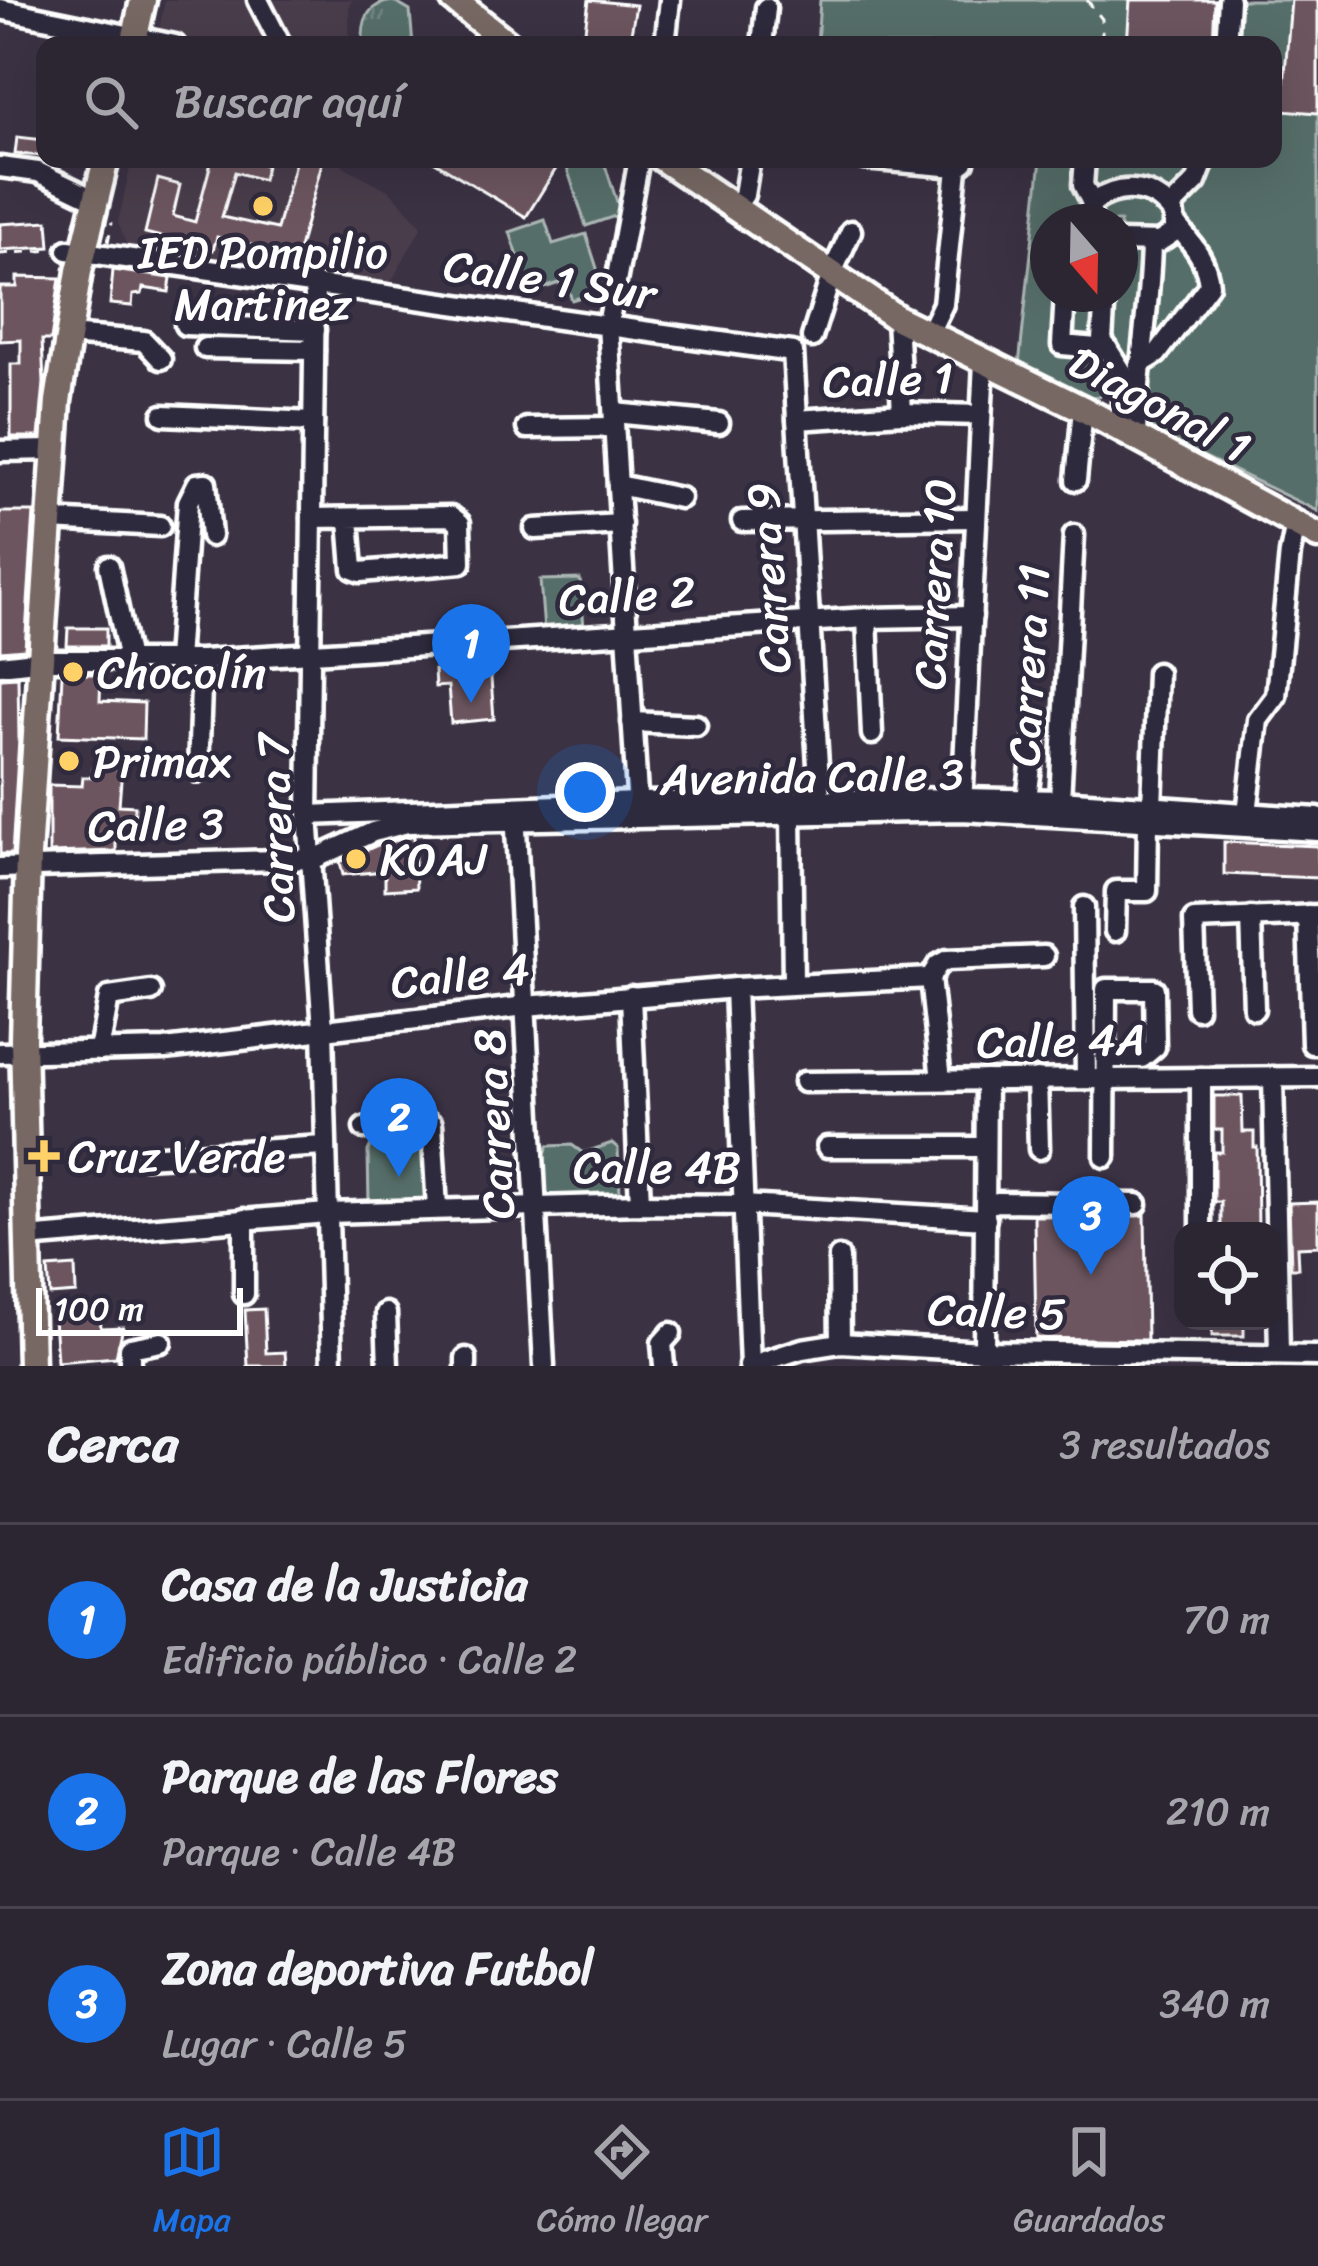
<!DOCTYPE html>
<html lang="es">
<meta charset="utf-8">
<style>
:root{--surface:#2c2633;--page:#342e3b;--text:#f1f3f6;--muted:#a6a5ac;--line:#48434e;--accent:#1a73e8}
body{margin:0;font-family:Sriracha,sans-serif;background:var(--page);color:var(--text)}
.controls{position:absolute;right:36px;bottom:36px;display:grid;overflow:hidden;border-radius:24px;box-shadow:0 12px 48px #0002}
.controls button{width:108px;height:108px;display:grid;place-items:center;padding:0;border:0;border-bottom:3px solid var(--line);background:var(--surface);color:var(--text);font:60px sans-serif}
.compass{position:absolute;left:1030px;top:204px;width:108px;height:108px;border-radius:50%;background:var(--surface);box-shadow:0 12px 48px #0002;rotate:160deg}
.scale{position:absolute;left:36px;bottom:30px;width:207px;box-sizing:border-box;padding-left:12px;border:6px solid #fff;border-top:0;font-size:33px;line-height:42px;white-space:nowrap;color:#fff;-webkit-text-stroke:9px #2f2a3d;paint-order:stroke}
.you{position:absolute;left:585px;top:792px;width:42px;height:42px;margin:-30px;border:9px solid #fff;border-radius:50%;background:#1a73e8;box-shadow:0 0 0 18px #1a73e833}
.badge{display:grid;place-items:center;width:78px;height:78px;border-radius:50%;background:var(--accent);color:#fff;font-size:39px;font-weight:700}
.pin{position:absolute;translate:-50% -99px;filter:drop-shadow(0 3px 6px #0008)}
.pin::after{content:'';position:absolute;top:63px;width:42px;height:36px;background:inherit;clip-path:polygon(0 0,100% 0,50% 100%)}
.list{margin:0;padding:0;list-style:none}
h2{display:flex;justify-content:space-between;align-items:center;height:156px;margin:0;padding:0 48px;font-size:51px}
h2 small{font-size:39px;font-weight:400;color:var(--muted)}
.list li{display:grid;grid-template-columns:78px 1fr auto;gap:36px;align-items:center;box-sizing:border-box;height:192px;padding:0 48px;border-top:3px solid var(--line)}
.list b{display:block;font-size:45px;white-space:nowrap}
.list p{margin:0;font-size:39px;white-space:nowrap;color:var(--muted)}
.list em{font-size:39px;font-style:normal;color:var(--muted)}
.icon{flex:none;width:66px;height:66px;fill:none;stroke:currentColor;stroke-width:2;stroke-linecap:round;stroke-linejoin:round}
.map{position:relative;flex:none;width:1318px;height:1366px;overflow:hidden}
.search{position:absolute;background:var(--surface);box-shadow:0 12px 48px #0002;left:36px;right:36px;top:36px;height:132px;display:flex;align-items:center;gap:30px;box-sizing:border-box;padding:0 42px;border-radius:24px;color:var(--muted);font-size:45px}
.sheet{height:732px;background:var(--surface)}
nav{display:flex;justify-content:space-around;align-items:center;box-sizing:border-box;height:168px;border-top:3px solid var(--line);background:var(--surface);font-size:33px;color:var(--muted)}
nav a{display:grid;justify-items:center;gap:6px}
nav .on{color:var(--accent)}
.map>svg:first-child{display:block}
.built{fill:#4a3c4c}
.grass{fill:url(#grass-tufts);stroke:#abb6b4;stroke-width:3}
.park{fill:#576e69;stroke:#abb6b4;stroke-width:3;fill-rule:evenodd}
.building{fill:#6c545f;stroke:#fff;stroke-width:3}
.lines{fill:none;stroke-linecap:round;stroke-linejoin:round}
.minor-casing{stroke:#fff;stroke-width:27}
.major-casing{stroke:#fff;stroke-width:33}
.path{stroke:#fff;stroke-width:3;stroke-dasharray:9 9;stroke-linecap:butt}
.minor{stroke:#2f2a3d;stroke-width:18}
.major{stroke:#776864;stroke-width:24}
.poi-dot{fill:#ffd166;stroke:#2f2a3d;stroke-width:4.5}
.labels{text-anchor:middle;stroke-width:9;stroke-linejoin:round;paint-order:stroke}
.poi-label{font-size:45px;fill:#fff;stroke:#2f2a3d;text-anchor:start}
.street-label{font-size:45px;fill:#fff;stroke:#2f2a3d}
</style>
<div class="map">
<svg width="1318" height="1366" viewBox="0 0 1318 1366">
<defs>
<pattern id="grass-tufts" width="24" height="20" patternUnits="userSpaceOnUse" patternTransform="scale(3)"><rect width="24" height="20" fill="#576e69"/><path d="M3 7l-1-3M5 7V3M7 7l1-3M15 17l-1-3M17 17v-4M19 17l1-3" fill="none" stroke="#708480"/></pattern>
</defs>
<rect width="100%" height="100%" fill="#3b3244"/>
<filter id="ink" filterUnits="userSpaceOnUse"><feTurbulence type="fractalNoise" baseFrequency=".00833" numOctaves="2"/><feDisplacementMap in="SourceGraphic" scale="24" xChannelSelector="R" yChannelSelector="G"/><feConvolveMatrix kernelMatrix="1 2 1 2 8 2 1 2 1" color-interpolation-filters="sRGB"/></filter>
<g filter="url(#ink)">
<g class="built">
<polygon points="165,0 353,0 349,5 349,45 156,45"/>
<polygon points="132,159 342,159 343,166 390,191 422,226 390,284 139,248 126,244 118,222"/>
</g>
<path class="grass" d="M393,1L410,11L413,45H363C362,20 367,4 393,1Z"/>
<g class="park">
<path d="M820,0H1318V511L1157,434L1115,385C1092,416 1046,378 1019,365L1041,159H1273V45H817ZM1048,222H1120V294H1048Z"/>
<polygon points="564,159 603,159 621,214 586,226"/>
<polygon points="545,220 553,244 586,234 604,290 572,300 565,281 530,293 510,232"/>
<polygon points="580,579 584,627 544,631 540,580"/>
<polygon points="426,1130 430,1203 369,1205 368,1151 375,1136"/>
<polygon points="612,1143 618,1148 620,1194 537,1197 533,1153 546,1152 548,1146 572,1145 583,1153"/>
</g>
<g class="building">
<polygon points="589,0 636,5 629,45 583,45"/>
<polygon points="1130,0 1215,0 1213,45 1127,45"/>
<polygon points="1291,0 1318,0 1318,113 1282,110"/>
<polygon points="17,137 45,140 45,156 15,154"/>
<polygon points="212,159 246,159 266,165 263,180 235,172 222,217 277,229 296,159 323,159 297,256 217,237 213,250 145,233 158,179 180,185 173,216 195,222"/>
<polygon points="430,159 562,159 526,217"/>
<polygon points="48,221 50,247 0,250 0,224"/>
<polygon points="113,270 171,278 169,292 143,288 142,294 133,295 132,306 110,304"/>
<polygon points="17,277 60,278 51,340 42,340 44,383 39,437 11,437 11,364 21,364 21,340 0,341 0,287 17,287"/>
<polygon points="0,512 34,512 25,649 0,651"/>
<polygon points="68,628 106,628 106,646 67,646"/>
<polygon points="490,665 494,719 451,723 448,686 435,687 434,670"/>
<polygon points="62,674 101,674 100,701 144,703 143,739 59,736"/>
<polygon points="18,677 19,739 12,854 0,854 0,678"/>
<polygon points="93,768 122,769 119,805 135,806 134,837 116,837 116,851 49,853 49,785 82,786 83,777 92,777"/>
<polygon points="414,836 416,888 385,890 385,871 343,875 340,862 378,845"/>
<polygon points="1224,842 1318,846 1318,878 1224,874"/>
<polygon points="1214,1096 1242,1096 1243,1132 1254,1132 1254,1147 1257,1147 1258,1231 1221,1231 1221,1202 1214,1202 1214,1152 1222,1152 1222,1130 1214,1130"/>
<polygon points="1318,1202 1318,1246 1297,1247 1298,1268 1291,1268 1289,1203"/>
<polygon points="1145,1215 1147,1340 1036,1338 1034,1216"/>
<polygon points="75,1266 76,1293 50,1295 48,1268"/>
<polygon points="264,1309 266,1353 285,1352 286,1366 248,1366 245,1310"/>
<polygon points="100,1314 101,1328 123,1327 116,1357 57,1362 54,1318"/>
<rect x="1212" y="1321" width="32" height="15"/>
</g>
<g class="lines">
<g class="minor-casing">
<g id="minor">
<polyline points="258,0 281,45"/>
<polyline points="0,9 175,45"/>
<polyline points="665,45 670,0"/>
<polyline points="762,45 766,8"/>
<polyline points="1226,45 1229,0"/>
<polyline points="864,159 957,167 964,162"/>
<polyline points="1085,159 1083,185 1092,203"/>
<polyline points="0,167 38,172 96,200"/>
<polyline points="735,208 744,195 750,159"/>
<polyline points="1170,208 1196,182 1205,159"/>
<path d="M1094,222L1090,214L1092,203C1120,183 1154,185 1174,215V232L1159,242L1120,241"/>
<polyline points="68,250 793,352 820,798"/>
<polyline points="315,286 308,815 323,1029 332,1366"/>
<polyline points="1065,294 1062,345 1108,349"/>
<polyline points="1105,294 1102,340 1125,376 1119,429"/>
<polyline points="897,318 902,413"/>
<polyline points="185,325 315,330"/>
<polyline points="67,335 144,341 161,359"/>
<polyline points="928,335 943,304 958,159"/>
<polyline points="812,337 832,273 851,231"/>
<polyline points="205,348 314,350"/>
<path d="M1139,365L1157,354L1209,285C1207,259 1192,244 1176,224"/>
<polyline points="614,413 719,423"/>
<polyline points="163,415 313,422"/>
<polyline points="797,420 902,413 981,415"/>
<polyline points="527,428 614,427"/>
<path d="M1136,437C1137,372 1150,308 1151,243"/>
<polyline points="0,451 55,450"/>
<polyline points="1076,480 1083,409"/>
<polyline points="618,485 680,498"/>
<polyline points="312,518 451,516 460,523 461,563 361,572 353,569 349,519"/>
<polyline points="51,520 160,526"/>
<polyline points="742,521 976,518"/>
<polyline points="535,529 621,524"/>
<polyline points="109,566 129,660"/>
<polyline points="867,618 872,734"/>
<polyline points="177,660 188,502 197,484 206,483 211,536"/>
<polyline points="0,665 44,660 202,660 867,618 972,616"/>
<polyline points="632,722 696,725"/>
<polyline points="198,772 202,660"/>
<polyline points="1027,799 1035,735"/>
<polyline points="1060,800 1074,535"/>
<polyline points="962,806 984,362"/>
<polyline points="1152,807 1157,673"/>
<polyline points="515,810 544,1366"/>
<polyline points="638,811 608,325 639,159"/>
<polyline points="791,813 793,984"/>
<polyline points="1247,813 1258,720 1276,696 1290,553 1296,524"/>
<polyline points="308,815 637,802 963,798 1060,800 1318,818"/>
<polyline points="0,868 314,859 373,832 407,823 962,811 1318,831"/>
<polyline points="1084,907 1086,1079"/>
<polyline points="1308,915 1312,1044 1318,1044"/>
<polyline points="1251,917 1254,1009"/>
<polyline points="1115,931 1116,891 1147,891 1148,820"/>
<polyline points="930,978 938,965 947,960 1044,956"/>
<polyline points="930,978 941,1080"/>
<polyline points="735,988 750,1366"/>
<polyline points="631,996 640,1204"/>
<polyline points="1197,1009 1194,920 1318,915"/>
<polyline points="99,1051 109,997 151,991"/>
<polyline points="0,1053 165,1049 526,1006 735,988 930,978"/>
<polyline points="1105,1058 1142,1058 1155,1047 1154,989 1106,989 1105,1157"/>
<polyline points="1273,1077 1279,1353"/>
<polyline points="1037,1079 1039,1149"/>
<polyline points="804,1082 1318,1077"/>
<polyline points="364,1128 427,1121 432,1124 437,1209"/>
<polyline points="827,1147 985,1147"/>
<polyline points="144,1157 324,1146"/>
<polyline points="987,1205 997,1202 1137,1204"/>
<polyline points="1201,1231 1201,1078"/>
<polyline points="26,1238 327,1213 640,1204 743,1205 986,1219"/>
<polyline points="839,1257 840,1343"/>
<polyline points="244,1294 244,1219"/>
<polyline points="386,1313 388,1366"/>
<polyline points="984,1351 986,1080"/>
<polyline points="130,1366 130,1348 161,1342"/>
<polyline points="466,1366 466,1358"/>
<polyline points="664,1366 662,1343 671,1333"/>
<polyline points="749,1366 802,1349 840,1343 984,1351 1318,1356"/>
</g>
</g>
<g class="major-casing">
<g id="major">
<polyline points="454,0 510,45"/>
<polyline points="133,45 143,0"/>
<polyline points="663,159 897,318 1083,409 1318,536"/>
<polyline points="31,1366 23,1039 28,856 58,401 79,271 106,159"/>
</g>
</g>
<g class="path">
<polyline points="1087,0 1102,19 1102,45"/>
<polyline points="108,242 112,222"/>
<polyline points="0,254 52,250"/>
</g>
<use href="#minor" class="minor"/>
<use href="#major" class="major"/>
</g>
</g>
<g class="poi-dot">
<circle cx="263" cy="206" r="12"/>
<circle cx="73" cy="672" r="12"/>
<circle cx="69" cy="761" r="12"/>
<circle cx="356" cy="859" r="12"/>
<path d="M38 1138h12v12h12v12h-12v12h-12v-12h-12v-12h12z"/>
</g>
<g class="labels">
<g class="poi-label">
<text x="263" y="268" text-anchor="middle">IED Pompilio<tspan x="263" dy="52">Martinez</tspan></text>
<text x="97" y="688">Chocolín</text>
<text x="93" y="777">Primax</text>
<text x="380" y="875">KOAJ</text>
<text x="68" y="1172">Cruz Verde</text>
</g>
<g class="street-label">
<text transform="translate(550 279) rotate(8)" y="16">Calle 1 Sur</text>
<text transform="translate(888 379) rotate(-2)" y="16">Calle 1</text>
<text transform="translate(1160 404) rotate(28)" y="16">Diagonal 1</text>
<text transform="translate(768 578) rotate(-94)" y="16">Carrera 9</text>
<text transform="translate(934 584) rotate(-87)" y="16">Carrera 10</text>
<text transform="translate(627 595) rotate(-4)" y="16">Calle 2</text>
<text transform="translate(1028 665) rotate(-87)" y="16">Carrera 11</text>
<text transform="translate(812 776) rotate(-1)" y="16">Avenida Calle 3</text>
<text transform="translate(156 824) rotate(-1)" y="16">Calle 3</text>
<text transform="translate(275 828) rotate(-92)" y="16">Carrera 7</text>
<text transform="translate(460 975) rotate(-6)" y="16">Calle 4</text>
<text transform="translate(1061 1040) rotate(-1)" y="16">Calle 4A</text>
<text transform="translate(493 1124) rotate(-93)" y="16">Carrera 8</text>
<text x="657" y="1183">Calle 4B</text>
<text transform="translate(997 1311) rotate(2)" y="16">Calle 5</text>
</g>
</g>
</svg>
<div class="controls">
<button><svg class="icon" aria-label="locate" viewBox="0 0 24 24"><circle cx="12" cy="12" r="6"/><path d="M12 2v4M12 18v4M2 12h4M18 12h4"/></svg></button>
</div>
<svg class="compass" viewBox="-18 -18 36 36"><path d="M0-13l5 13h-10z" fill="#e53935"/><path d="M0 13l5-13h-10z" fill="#a6a5ac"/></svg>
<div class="scale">100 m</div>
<div class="you"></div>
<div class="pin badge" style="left:471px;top:703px">1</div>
<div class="pin badge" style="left:399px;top:1177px">2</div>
<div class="pin badge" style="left:1091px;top:1275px">3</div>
<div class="search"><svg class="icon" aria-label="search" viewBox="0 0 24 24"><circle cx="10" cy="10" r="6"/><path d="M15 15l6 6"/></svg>Buscar aquí</div>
</div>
<section class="sheet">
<h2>Cerca<small>3 resultados</small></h2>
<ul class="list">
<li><span class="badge">1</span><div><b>Casa de la Justicia</b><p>Edificio público · Calle 2</p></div><em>70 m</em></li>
<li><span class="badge">2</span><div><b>Parque de las Flores</b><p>Parque · Calle 4B</p></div><em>210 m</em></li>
<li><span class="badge">3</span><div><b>Zona deportiva Futbol</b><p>Lugar · Calle 5</p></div><em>340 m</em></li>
</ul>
</section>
<nav>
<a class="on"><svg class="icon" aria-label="map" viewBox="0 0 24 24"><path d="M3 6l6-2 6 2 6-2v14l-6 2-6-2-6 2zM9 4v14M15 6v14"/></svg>Mapa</a>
<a><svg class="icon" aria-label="directions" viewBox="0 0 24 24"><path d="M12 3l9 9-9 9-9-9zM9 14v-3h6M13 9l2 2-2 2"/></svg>Cómo llegar</a>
<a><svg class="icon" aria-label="saved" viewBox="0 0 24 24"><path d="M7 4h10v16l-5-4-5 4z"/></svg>Guardados</a>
</nav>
